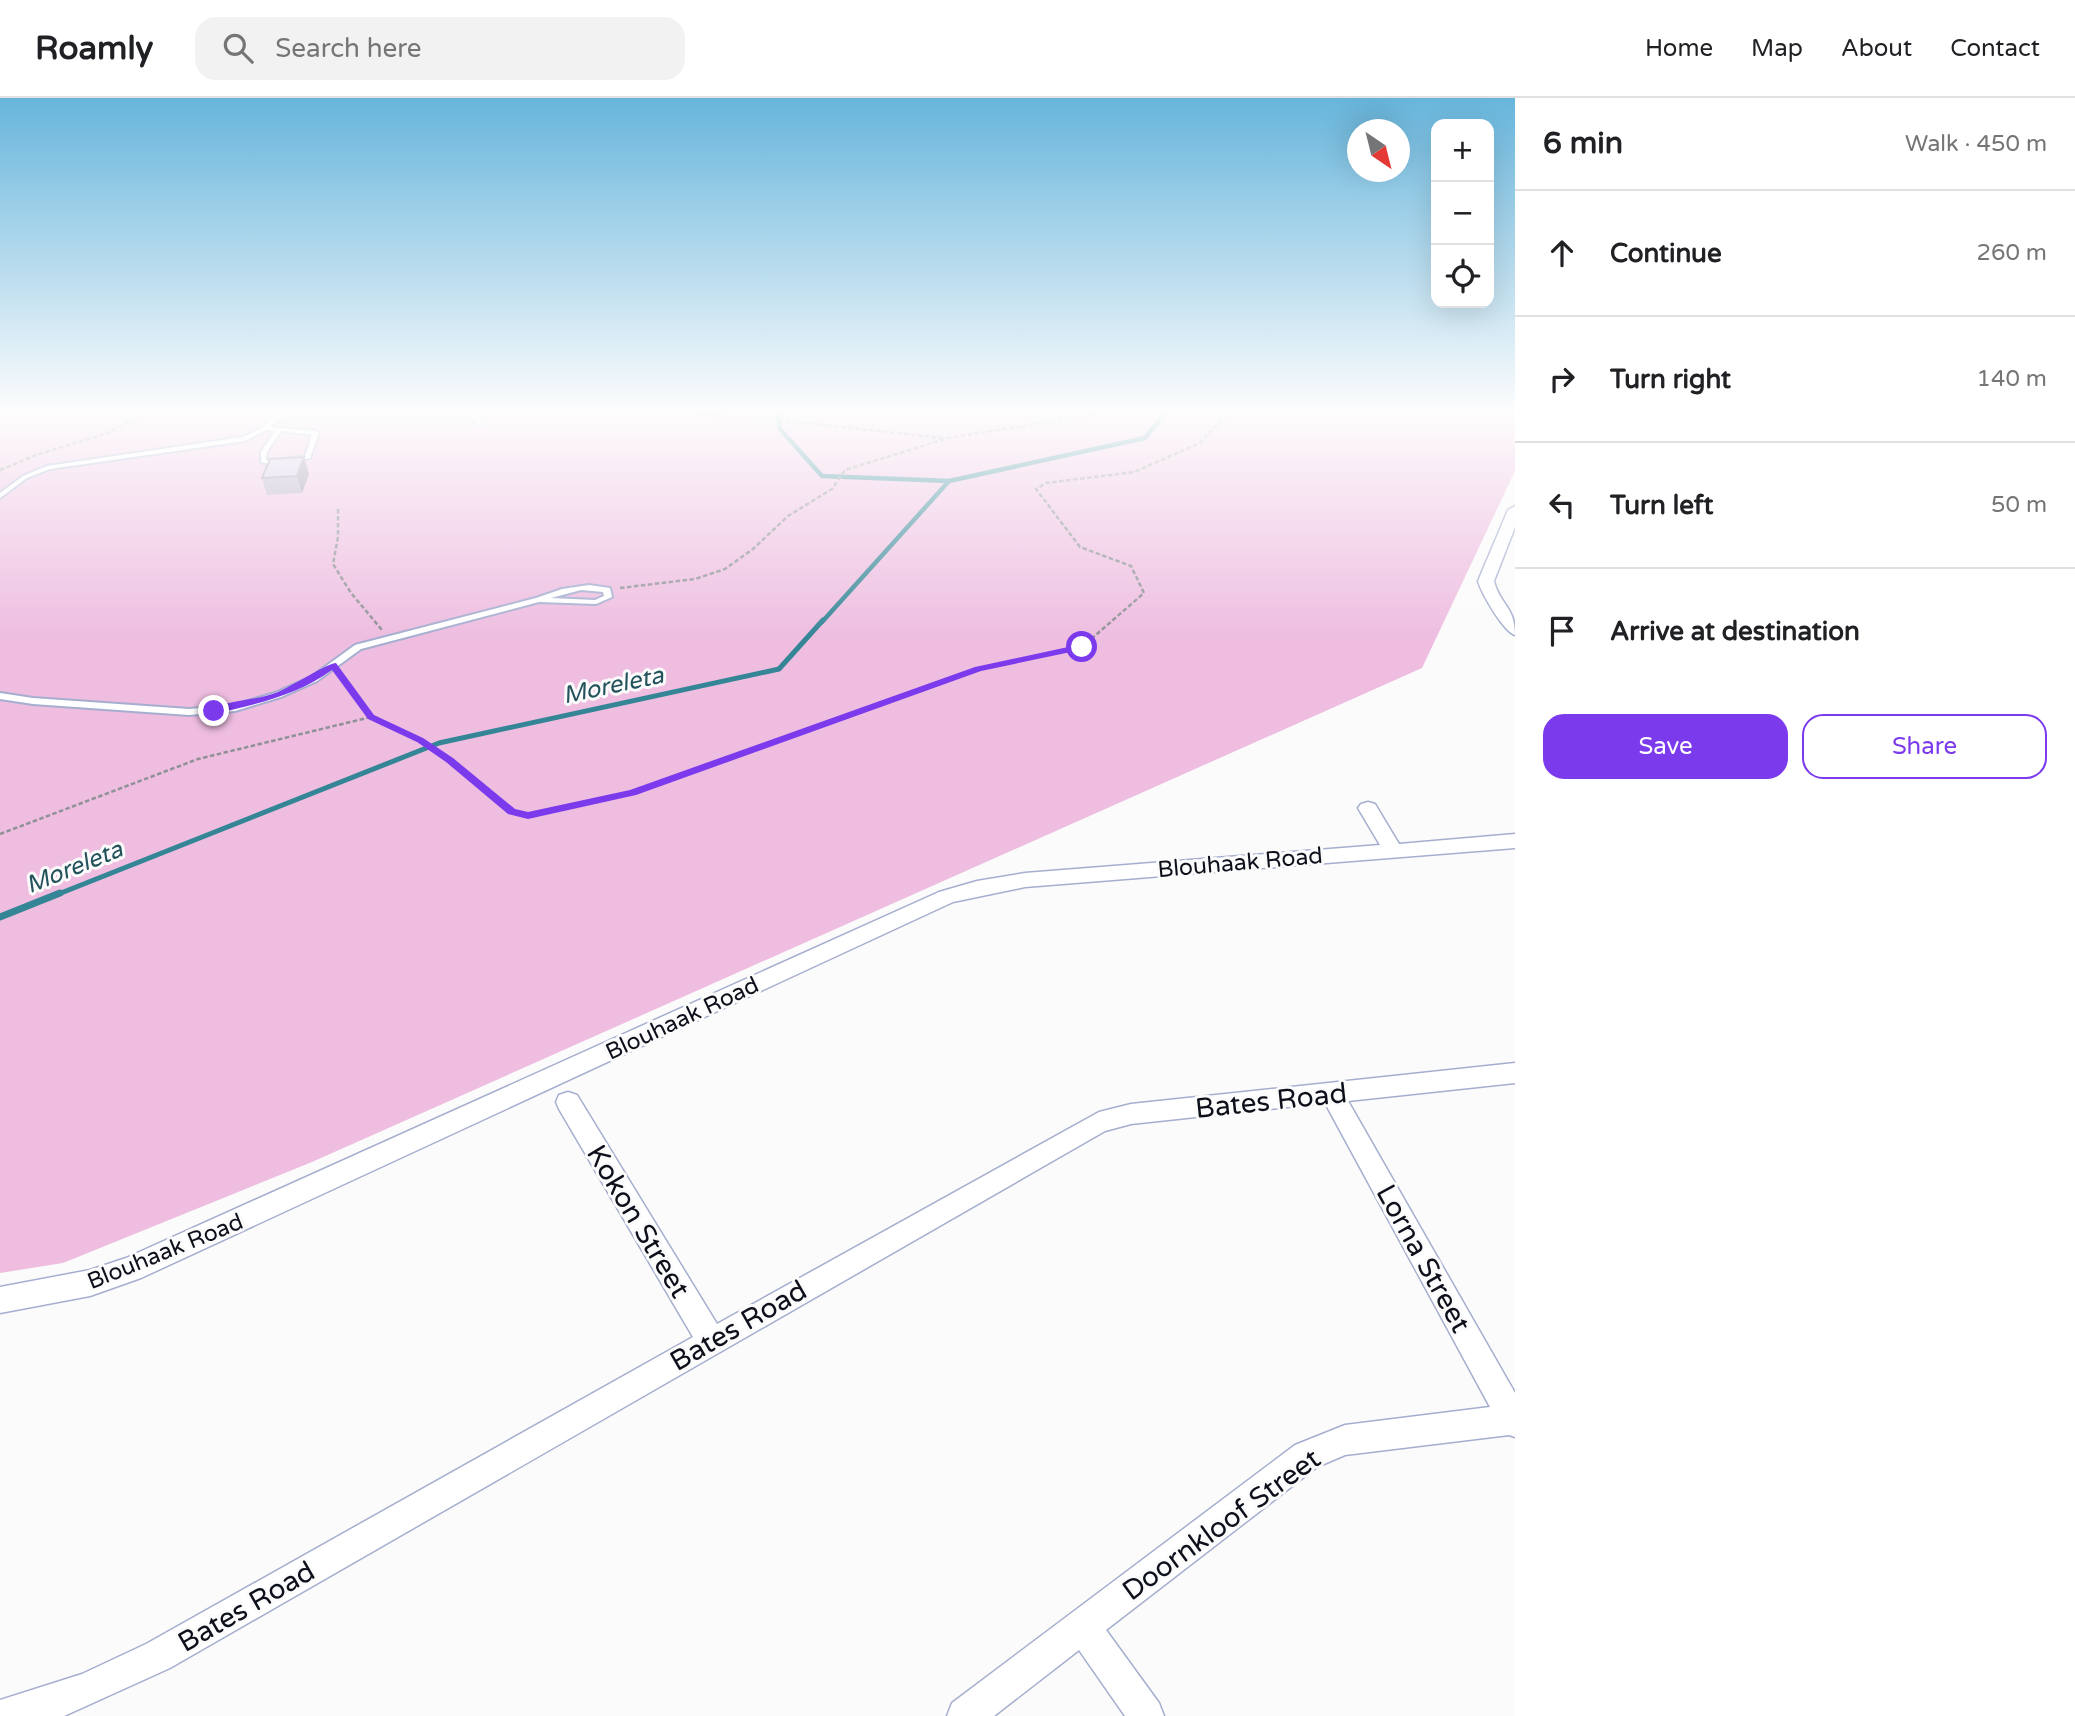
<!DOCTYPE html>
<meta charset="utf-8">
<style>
:root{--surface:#fff;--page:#f2f2f2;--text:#202124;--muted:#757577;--line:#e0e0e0;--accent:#7c3aed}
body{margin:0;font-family:"Varela Round",sans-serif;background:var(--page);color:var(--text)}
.controls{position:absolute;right:21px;top:21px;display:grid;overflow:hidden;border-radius:14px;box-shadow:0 7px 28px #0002}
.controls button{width:63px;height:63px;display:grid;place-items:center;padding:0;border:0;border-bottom:2px solid var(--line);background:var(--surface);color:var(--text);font:35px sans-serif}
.compass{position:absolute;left:1347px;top:21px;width:63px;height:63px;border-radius:50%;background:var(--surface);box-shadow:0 7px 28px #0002;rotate:145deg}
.stop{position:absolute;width:21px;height:21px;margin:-16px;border:5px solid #7c3aed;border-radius:50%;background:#fff}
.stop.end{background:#7c3aed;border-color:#fff;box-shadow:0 2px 7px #0008}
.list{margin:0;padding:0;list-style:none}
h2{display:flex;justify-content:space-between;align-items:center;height:91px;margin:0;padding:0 28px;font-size:30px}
h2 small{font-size:23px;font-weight:400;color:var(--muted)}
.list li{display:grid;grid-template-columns:46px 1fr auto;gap:21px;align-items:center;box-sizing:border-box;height:126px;padding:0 28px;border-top:2px solid var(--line)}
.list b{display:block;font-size:26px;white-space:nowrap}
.list em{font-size:23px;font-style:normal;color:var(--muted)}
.actions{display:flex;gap:14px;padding:21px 28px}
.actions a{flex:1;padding:16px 0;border:2px solid var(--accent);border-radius:21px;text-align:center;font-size:24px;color:var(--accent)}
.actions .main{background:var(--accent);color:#fff}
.icon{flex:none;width:38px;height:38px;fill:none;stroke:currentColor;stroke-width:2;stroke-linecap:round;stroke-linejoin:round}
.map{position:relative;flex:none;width:1515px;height:1618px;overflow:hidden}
header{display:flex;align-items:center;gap:42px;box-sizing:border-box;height:98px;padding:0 35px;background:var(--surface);border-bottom:2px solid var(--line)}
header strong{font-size:33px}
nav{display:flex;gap:38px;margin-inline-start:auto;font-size:24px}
.search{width:490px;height:63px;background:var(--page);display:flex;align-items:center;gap:18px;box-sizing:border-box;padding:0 24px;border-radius:21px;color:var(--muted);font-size:26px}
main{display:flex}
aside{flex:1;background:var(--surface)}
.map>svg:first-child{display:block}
.green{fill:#eebde0}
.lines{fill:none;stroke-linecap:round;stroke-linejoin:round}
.stream-far2{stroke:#348596;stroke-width:4.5}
.stream-far1{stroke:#348596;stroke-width:5}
.stream{stroke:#348596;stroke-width:7}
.lane-casing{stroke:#a6aecf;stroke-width:4}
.street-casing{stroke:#a6aecf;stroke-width:3}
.path{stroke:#8f9196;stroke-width:2.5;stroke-dasharray:4.5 2.5;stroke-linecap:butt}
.lane{fill:#fff;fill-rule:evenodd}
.street{fill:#fff;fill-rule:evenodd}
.wall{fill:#b2a6c2}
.shaded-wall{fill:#91879e}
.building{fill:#cfc1e2;stroke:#91879e;stroke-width:2}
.route{fill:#7c3aed}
.labels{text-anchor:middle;stroke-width:6;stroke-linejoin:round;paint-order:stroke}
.street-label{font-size:23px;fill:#0d101b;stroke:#fbfbfb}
.water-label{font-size:24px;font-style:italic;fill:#22525b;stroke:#fbfbfb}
.near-street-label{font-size:28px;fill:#0d101b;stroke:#fbfbfb}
</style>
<header>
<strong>Roamly</strong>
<div class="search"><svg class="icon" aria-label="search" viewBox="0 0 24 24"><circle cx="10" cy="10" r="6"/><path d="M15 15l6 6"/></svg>Search here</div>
<nav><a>Home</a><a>Map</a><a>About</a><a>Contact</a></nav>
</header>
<main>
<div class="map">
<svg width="1515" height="1618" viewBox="0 0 1515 1618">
<rect width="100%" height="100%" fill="#fbfbfb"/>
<polygon class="green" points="0,314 1515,314 1515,373 1422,570 312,1064 63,1165 0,1175"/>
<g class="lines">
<g class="stream-far2">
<polyline points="777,314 780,331 822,378 949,383"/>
<polyline points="822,524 949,383 1145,340 1166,314"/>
</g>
<polyline class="stream-far1" points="56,797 439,645 779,571 823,522"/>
<polyline class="stream" points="0,819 60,795"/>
<g class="lane-casing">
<g id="lane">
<path d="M280,314H472L484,326L479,327L468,317L282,319L270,329L316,333L319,335L310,360L272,367L261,364V354L275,333L266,332L245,343L50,371L27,380L0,400V395L23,378L47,368L243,339L263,329ZM281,333L312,337L305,358L272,363L266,362L267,354Z"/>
<path d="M589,487L610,490L612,499L596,506L539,504L361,551L317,583L281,599L235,613L189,617L33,606L0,601V595L33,600L189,611L234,607L275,595L311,579L355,547L536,500L562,491ZM581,492L603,494L604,498L595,502L551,500Z"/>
</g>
</g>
<g class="street-casing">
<g id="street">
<path d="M1515,408V429L1494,483C1500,507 1515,508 1515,537C1504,534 1481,495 1478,483L1508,412Z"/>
<polygon points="1368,704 1375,706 1399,746 1515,736 1515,750 1025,789 953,804 141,1180 90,1198 0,1215 0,1189 90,1172 126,1160 939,794 977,783 1025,775 1380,747 1358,710 1361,706"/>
<polygon points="1515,965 1515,985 1348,1003 1515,1295 1515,1339 1509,1337 1345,1357 1317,1369 1106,1532 1159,1605 1164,1618 1125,1618 1079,1552 994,1618 947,1618 952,1605 1295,1347 1345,1327 1490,1309 1325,1005 1131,1026 1105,1033 170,1570 64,1618 0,1618 0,1602 82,1576 146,1546 693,1239 559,1011 556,1004 559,997 568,994 577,997 717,1226 1099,1014 1131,1006"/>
</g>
</g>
<g class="path">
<polyline points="661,314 709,317 717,314"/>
<polyline points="709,317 751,319 942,340"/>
<polyline points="0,372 36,357 108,335 148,314"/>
<polyline points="338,411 338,439 333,466 351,495 382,532"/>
<polyline points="620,490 695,481 725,471 753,451 788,418 832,391 845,372 948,340 1110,314"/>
<polyline points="339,575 371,619"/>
<polyline points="0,736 198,661 371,619 420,642 512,713 528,717 632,694 978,571 1082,549 1144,495 1131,468 1080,449 1036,391 1046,385 1134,374 1200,345 1229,314"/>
</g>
<use href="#lane" class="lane"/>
<use href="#street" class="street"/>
</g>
<polygon class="wall" points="304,359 309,376 302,395 267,397 262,380"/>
<polygon class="shaded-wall" points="304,359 309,376 302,395 297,378"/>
<polygon class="building" points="304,359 297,378 262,380 270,361"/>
<linearGradient id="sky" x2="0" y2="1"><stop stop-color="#67b5dc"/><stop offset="0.58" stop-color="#fdfdfd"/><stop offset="1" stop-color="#fdfdfd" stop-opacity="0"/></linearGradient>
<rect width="1515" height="540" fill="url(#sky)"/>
<path class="route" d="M1082,546L1085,547V551L981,573L636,697L528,721L508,716L446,664L417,644L368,621L332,572C296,598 256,606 214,616L209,613C228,601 257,603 278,594C290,589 328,565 336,565L374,617L423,640L453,660L515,711L528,714L630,692L975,569Z"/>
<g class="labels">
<g class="street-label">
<text transform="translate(1240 764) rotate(-5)" y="8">Blouhaak Road</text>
<text transform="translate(682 920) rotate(-25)" y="8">Blouhaak Road</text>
<text transform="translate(165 1153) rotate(-22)" y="8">Blouhaak Road</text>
</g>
<g class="water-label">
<text transform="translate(613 587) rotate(-12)" y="8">Moreleta</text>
<text transform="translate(74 769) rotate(-22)" y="8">Moreleta</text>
</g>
<g class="near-street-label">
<text transform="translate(1271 1002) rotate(-6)" y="10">Bates Road</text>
<text transform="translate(639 1123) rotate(59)" y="10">Kokon Street</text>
<text transform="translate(1424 1160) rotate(61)" y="10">Lorna Street</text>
<text transform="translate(738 1227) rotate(-30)" y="10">Bates Road</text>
<text transform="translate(1221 1426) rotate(-36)" y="10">Doornkloof Street</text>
<text transform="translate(246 1508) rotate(-30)" y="10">Bates Road</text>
</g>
</g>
</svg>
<div class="controls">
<button>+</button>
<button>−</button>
<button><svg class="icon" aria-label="locate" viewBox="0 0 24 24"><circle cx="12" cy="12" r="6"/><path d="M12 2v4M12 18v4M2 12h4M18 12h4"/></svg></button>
</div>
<svg class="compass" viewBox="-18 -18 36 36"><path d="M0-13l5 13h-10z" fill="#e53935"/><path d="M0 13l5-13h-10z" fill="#757577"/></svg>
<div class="stop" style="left:1082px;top:549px"></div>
<div class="stop end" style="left:214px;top:613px"></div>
</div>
<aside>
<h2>6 min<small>Walk · 450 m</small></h2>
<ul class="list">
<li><svg class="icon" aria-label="ahead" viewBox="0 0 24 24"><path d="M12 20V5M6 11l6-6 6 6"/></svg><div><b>Continue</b></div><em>260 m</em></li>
<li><svg class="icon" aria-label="right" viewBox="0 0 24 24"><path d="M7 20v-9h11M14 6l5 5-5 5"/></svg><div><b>Turn right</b></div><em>140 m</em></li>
<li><svg class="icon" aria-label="left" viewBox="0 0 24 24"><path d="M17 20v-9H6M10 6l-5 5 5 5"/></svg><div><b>Turn left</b></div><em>50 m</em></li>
<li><svg class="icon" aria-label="arrive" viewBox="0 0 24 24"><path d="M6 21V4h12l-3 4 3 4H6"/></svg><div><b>Arrive at destination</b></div></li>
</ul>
<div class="actions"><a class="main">Save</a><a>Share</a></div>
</aside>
</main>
